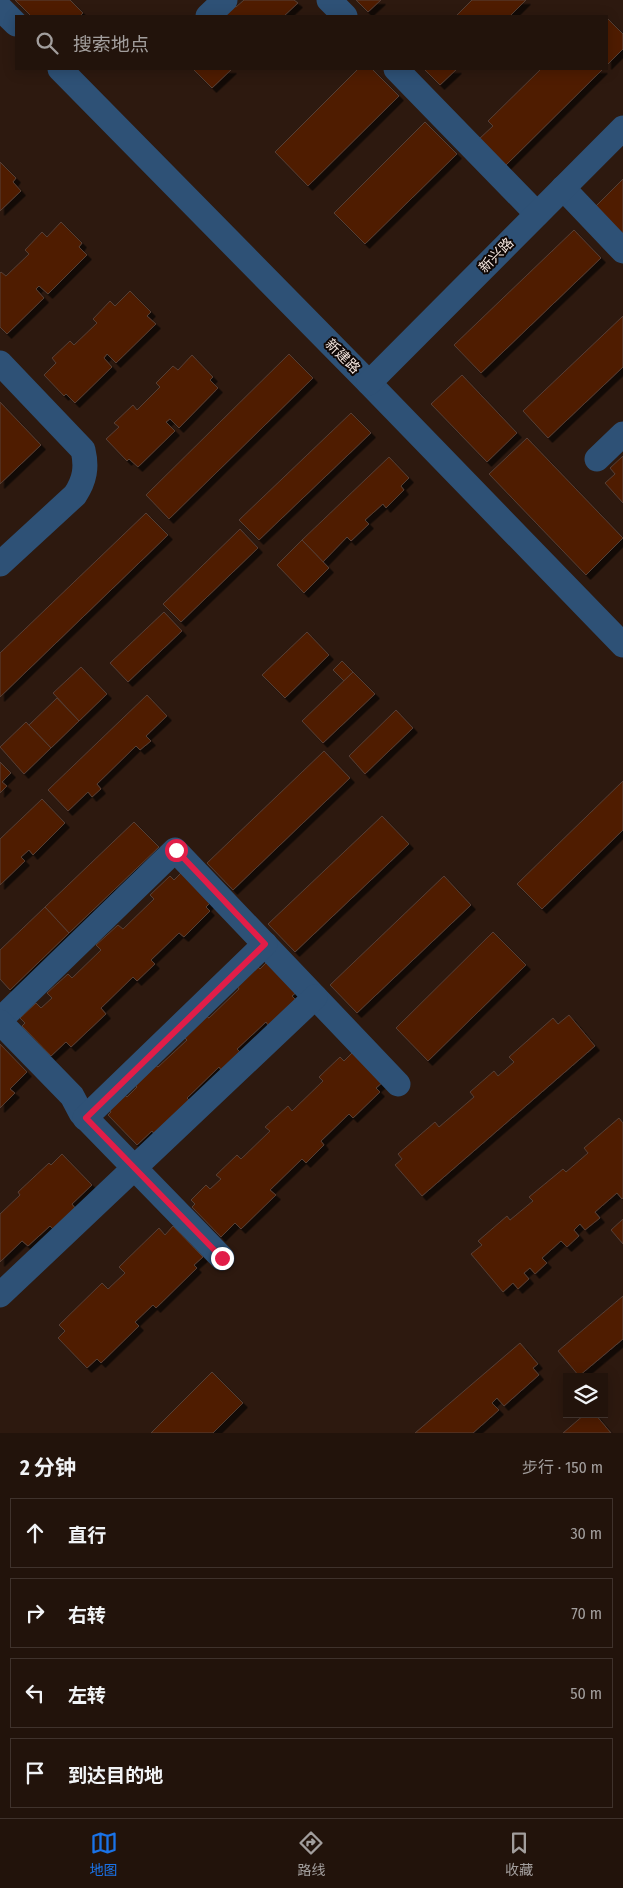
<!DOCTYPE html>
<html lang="zh">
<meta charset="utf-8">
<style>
:root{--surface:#22130b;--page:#2a1c14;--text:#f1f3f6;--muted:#a29e9d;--line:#3f322c;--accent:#1a73e8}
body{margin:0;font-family:"Fira Sans Condensed","Noto Sans SC",sans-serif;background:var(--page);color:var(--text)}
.controls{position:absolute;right:15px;bottom:15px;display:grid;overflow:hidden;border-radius:0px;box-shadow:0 2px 12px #0003}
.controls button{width:45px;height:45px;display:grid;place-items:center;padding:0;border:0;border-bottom:1px solid var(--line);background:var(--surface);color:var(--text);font:25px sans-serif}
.stop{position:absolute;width:15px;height:15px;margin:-11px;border:4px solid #e11d48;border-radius:50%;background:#fff}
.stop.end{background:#e11d48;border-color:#fff;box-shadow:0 1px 5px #0008}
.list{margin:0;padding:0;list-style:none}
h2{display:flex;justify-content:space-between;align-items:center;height:65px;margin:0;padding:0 20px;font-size:21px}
h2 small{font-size:16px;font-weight:400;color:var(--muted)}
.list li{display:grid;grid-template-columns:32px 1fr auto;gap:15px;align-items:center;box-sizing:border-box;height:70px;margin:0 10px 10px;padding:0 10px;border:1px solid var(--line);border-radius:0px}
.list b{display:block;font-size:19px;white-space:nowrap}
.list em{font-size:16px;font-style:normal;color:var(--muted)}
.icon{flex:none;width:28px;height:28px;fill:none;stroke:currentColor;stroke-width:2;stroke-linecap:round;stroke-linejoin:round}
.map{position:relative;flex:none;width:623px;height:1433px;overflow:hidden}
.search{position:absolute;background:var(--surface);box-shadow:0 2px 12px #0003;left:15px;right:15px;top:15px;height:55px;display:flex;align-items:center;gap:12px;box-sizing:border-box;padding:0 18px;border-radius:0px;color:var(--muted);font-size:19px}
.sheet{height:385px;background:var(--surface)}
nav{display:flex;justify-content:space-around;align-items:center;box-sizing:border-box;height:70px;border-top:1px solid var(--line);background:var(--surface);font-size:14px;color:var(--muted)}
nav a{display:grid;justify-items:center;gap:2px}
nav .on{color:var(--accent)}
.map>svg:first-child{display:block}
.building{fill:#4f1e03;stroke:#573f35;filter:url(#shadow)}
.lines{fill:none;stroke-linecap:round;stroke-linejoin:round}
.minor{stroke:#2e5176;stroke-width:25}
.route{stroke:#e11d48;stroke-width:6}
.labels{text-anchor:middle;stroke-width:4;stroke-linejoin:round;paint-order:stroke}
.street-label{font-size:14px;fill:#f3e5de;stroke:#0f0704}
</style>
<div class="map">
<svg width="623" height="1433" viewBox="0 0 623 1433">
<defs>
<filter id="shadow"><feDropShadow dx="4.5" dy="4.5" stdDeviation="0" flood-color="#0009"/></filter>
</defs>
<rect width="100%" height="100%" fill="#2d190f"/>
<g class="building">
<polygon points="15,0 70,0 83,13 80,16 31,16"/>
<polygon points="244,0 294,0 298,3 284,16 222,16 233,5 236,7"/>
<polygon points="356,0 381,0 368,12"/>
<polygon points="472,0 526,0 510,16 456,16"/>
<polygon points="607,18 623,34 623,49 607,65"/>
<polygon points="193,69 232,69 212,88"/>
<polygon points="358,69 372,69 399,96 308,186 275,152"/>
<polygon points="424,69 457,69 440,85"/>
<polygon points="541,69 603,69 506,165 479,139 493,126 488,121"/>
<polygon points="425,122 457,154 365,244 334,213"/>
<polygon points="0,162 16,178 13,182 21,191 0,211"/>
<polygon points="623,179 623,235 595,207"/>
<polygon points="61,222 82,243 79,247 87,255 48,294 39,286 36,289 44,298 7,334 0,327 0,273 1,272 6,276 29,254 25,250 42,232 47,237"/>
<polygon points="574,230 601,258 481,373 454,345"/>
<polygon points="130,291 151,312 147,316 156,324 116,363 107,354 104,358 112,367 75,403 66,394 64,396 44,375 56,363 52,358 70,341 74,345 97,323 93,319 110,301 115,306"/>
<polygon points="623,316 623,367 548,438 523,411"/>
<polygon points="289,354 313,378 169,519 146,495"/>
<polygon points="192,355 213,377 210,380 218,388 179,428 170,419 166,422 175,431 138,467 129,459 127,461 106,439 119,427 114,423 133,405 137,410 160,387 156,383 173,366 178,370"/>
<polygon points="462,375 517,433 487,462 431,404"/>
<polygon points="0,402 41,445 0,484"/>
<polygon points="351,413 371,433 259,540 239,520"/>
<polygon points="527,438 623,538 586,575 489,474"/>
<polygon points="623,456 623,503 605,483 615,474 610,468"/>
<polygon points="389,457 409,478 401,486 404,490 386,508 383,504 365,520 369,524 351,541 347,537 323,562 302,540"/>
<polygon points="146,513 168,535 0,697 0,653"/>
<polygon points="240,529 258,548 181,622 163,604"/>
<polygon points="302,540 329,568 304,593 277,565"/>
<polygon points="164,612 182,631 128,682 110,663"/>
<polygon points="307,632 329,655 285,698 262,675"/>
<polygon points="342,661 353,672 344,681 333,670"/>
<polygon points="81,667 107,694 79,721 53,693"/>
<polygon points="353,672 375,694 323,743 302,721"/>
<polygon points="147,695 167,716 146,736 151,741 140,750 136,746 97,784 101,789 92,797 88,792 68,811 48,790"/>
<polygon points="57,698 79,721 51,748 29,725"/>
<polygon points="396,710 413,728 365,774 349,756"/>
<polygon points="26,722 51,748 24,774 0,747"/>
<polygon points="324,751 350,778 233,890 207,863"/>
<polygon points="0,762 11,773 2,782 7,786 0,793"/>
<polygon points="623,781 623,830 542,909 517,884"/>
<polygon points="42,799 65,823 33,855 29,850 21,857 25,861 0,885 0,839"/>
<polygon points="382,816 409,844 295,952 268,924"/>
<polygon points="134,822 159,847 69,933 45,907"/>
<polygon points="185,869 214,899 206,907 210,911 184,937 179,933 151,960 155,964 137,981 133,977 101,1008 106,1014 71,1047 66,1042 51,1056 22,1026 25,1023 20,1018 36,1003 41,1008 52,998 47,993 68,974 72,978 101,950 96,945 118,925 123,929 154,899 150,895 170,876 174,880"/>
<polygon points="444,876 471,905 357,1013 330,985"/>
<polygon points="45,907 69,933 10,990 0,979 0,950"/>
<polygon points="493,932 526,965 428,1061 396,1028"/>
<polygon points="271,958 300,989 292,996 296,1000 269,1026 266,1022 237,1049 241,1053 222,1071 219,1067 187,1098 192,1103 157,1137 152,1131 137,1145 108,1115 111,1112 108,1108 123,1093 127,1097 137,1087 133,1083 153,1063 158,1067 187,1040 182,1035 204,1014 209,1018 239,989 236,985 256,965 260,969"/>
<polygon points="569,1015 595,1046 422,1196 395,1165 402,1159 398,1154 435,1122 439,1127 474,1097 470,1092 494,1071 498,1076 514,1062 509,1057 553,1018 558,1024"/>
<polygon points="0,1044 27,1072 10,1089 15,1093 0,1108"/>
<polygon points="355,1050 384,1081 376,1088 380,1092 353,1118 349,1114 321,1141 324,1145 306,1163 302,1159 270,1190 276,1195 241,1229 235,1223 221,1237 192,1207 195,1204 191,1200 206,1185 210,1189 221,1179 216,1175 237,1155 241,1159 270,1131 265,1127 288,1106 292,1111 323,1081 319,1077 340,1057 344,1061"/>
<polygon points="619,1118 623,1123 623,1198 622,1199 617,1193 595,1212 600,1218 585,1230 580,1224 574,1230 579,1236 567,1247 561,1241 542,1258 547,1263 535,1274 530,1268 524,1273 529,1279 518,1289 513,1283 503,1292 471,1254 482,1245 478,1241 507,1216 510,1220 533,1201 529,1197 563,1169 566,1172 588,1153 584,1148"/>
<polygon points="62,1154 92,1185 72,1204 75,1208 53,1229 50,1226 28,1246 22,1241 0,1262 0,1214 20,1195 18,1192 49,1163 51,1165"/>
<polygon points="623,1219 623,1244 611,1230"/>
<polygon points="173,1226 203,1257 194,1265 197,1268 156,1308 153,1305 135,1322 139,1326 101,1363 97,1359 87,1368 58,1338 65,1331 59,1325 102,1283 108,1289 125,1273 119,1267 159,1228 165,1235"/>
<polygon points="623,1296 623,1339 579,1376 558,1351"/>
<polygon points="520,1343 538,1364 533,1368 539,1375 504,1406 497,1398 492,1403 499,1410 473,1433 415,1433"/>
<polygon points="212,1372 243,1403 213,1433 151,1433"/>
<polygon points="585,1414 595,1414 611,1433 563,1433"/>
</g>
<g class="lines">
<g class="minor">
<polyline points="329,0 345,16"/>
<polyline points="0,8 16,24"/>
<polyline points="208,16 225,0"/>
<polyline points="60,69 369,383 623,645"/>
<polyline points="396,69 537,214"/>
<polyline points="563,188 623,251"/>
<path d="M0,363L83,450C87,467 85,480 75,495L0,564"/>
<polyline points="369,383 623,128"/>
<polyline points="597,459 623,434"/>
<polyline points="0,1020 175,850 398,1084"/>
<polyline points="0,1022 72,1096 81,1113 222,1258"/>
<polyline points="85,1118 265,944"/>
<polyline points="0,1295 315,997"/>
</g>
</g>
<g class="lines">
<polyline class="route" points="176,850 265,944 86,1118 222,1258"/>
</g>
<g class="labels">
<g class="street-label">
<text transform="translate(496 255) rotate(-45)" y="5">新兴路</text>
<text transform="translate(343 356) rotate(45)" y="5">新建路</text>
</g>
</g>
</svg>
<div class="controls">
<button><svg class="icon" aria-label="layers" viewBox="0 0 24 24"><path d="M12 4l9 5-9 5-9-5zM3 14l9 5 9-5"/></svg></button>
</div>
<div class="stop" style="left:176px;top:850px"></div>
<div class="stop end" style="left:222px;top:1258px"></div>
<div class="search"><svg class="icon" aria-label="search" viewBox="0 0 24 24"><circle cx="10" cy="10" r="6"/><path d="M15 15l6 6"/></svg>搜索地点</div>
</div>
<section class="sheet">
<h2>2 分钟<small>步行 · 150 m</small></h2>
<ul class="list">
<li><svg class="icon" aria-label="ahead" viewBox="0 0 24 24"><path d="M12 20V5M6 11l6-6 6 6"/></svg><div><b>直行</b></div><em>30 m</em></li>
<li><svg class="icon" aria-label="right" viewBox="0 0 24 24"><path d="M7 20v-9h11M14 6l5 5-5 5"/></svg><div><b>右转</b></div><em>70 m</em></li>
<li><svg class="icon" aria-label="left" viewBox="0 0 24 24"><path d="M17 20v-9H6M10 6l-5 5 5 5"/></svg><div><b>左转</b></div><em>50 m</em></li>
<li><svg class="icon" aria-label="arrive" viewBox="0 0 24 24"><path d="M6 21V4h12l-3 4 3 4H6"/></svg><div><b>到达目的地</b></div></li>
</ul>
</section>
<nav>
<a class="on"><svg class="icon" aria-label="map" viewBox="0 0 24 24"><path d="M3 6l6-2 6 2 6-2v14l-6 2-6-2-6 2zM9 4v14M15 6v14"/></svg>地图</a>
<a><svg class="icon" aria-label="directions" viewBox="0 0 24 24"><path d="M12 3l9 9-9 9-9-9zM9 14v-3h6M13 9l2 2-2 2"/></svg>路线</a>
<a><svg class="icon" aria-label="saved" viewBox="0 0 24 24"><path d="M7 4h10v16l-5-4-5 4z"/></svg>收藏</a>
</nav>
